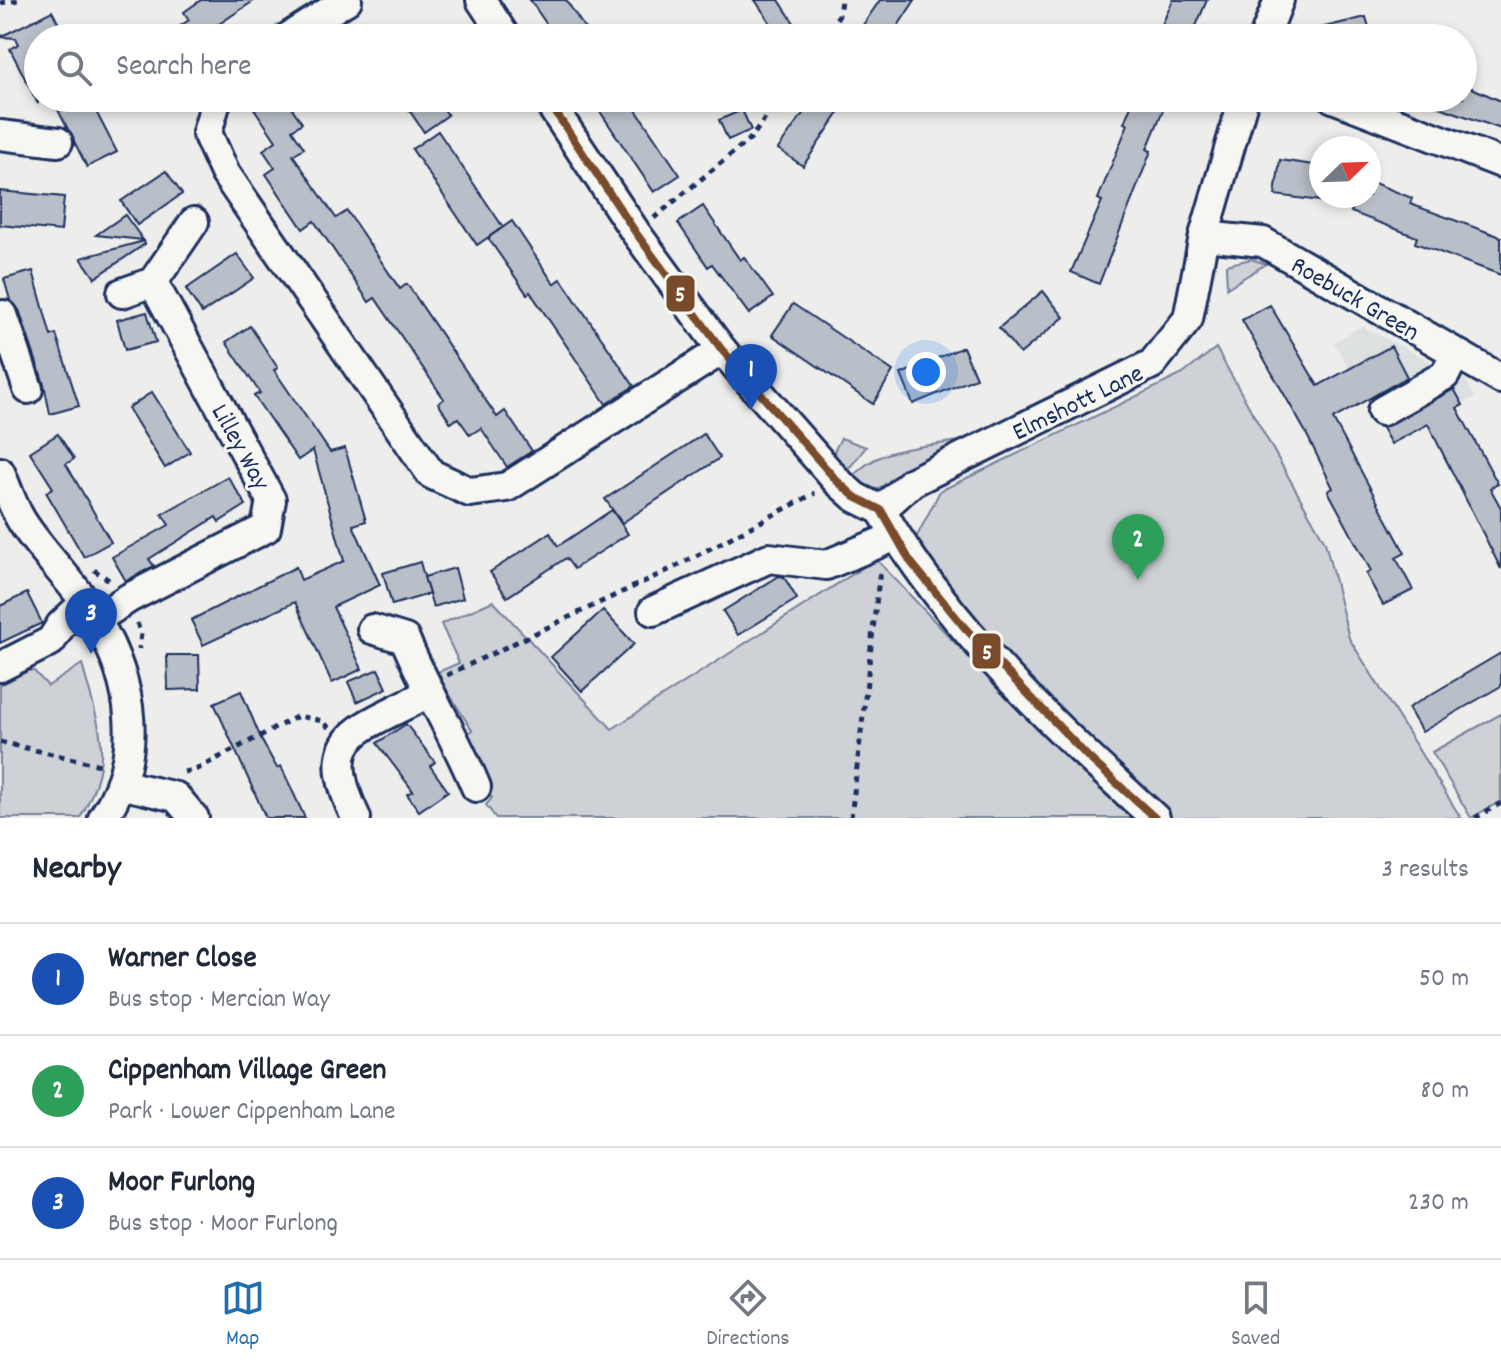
<!DOCTYPE html>
<meta charset="utf-8">
<style>
:root{--surface:#fff;--page:#f6f6f7;--text:#1f2937;--muted:#747a83;--line:#e0e1e3;--accent:#1f6fb2}
body{margin:0;font-family:Dekko,sans-serif;background:var(--page);color:var(--text)}
.compass{position:absolute;left:1309px;top:136px;width:72px;height:72px;border-radius:50%;background:var(--surface);box-shadow:0 4px 12px #0003;rotate:67deg}
.you{position:absolute;left:926px;top:372px;width:28px;height:28px;margin:-20px;border:6px solid #fff;border-radius:50%;background:#1a73e8;box-shadow:0 0 0 12px #1a73e833}
.badge{display:grid;place-items:center;width:52px;height:52px;border-radius:50%;background:var(--accent);color:#fff;font-size:26px;font-weight:700}
.pin{position:absolute;translate:-50% -66px;filter:drop-shadow(0 2px 4px #0008)}
.pin::after{content:'';position:absolute;top:42px;width:28px;height:24px;background:inherit;clip-path:polygon(0 0,100% 0,50% 100%)}
.list{margin:0;padding:0;list-style:none}
h2{display:flex;justify-content:space-between;align-items:center;height:104px;margin:0;padding:0 32px;font-size:34px}
h2 small{font-size:26px;font-weight:400;color:var(--muted)}
.list li{display:grid;grid-template-columns:52px 1fr auto;gap:24px;align-items:center;box-sizing:border-box;height:112px;padding:0 32px;border-top:2px solid var(--line)}
.list b{display:block;font-size:30px;white-space:nowrap}
.list p{margin:0;font-size:26px;white-space:nowrap;color:var(--muted)}
.list em{font-size:26px;font-style:normal;color:var(--muted)}
.icon{flex:none;width:44px;height:44px;fill:none;stroke:currentColor;stroke-width:2;stroke-linecap:round;stroke-linejoin:round}
.map{position:relative;flex:none;width:1501px;height:818px;overflow:hidden}
.search{position:absolute;background:var(--surface);box-shadow:0 4px 12px #0003;left:24px;right:24px;top:24px;height:88px;display:flex;align-items:center;gap:20px;box-sizing:border-box;padding:0 28px;border-radius:44px;color:var(--muted);font-size:30px}
.sheet{height:440px;background:var(--surface)}
nav{display:flex;justify-content:space-around;align-items:center;box-sizing:border-box;height:112px;border-top:2px solid var(--line);background:var(--surface);font-size:22px;color:var(--muted)}
nav a{display:grid;justify-items:center;gap:4px}
nav .on{color:var(--accent)}
.map>svg:first-child{display:block}
.built{fill:#dde0e1}
.green{fill:#ced2d7;stroke:#74809a;stroke-width:2}
.building{fill:#b9bfc8;stroke:#1b2f5e;stroke-width:2}
.lines{fill:none;stroke-linecap:round;stroke-linejoin:round}
.minor-casing{stroke:#1b2f5e;stroke-width:34}
.path{stroke:#1b2f5e;stroke-width:5;stroke-dasharray:6 6;stroke-linecap:butt}
.minor{stroke:#f6f6f2;stroke-width:28}
.bus-1-casing{stroke:#f6f6f2;stroke-width:14}
.bus-1{stroke:#7a4b2a;stroke-width:8}
.labels{text-anchor:middle;stroke-width:6;stroke-linejoin:round;paint-order:stroke}
.street-label{font-size:26px;fill:#1b2f5e;stroke:#f6f6f2}
.line-badge{stroke:#f6f6f2;stroke-width:3}
.badge-label{font-size:22px;text-anchor:middle;font-weight:bold;fill:#fff}
</style>
<div class="map">
<svg width="1501" height="818" viewBox="0 0 1501 818">
<rect width="100%" height="100%" fill="#edeeec"/>
<filter id="ink" filterUnits="userSpaceOnUse"><feTurbulence type="fractalNoise" baseFrequency=".0125" numOctaves="2"/><feDisplacementMap in="SourceGraphic" scale="16" xChannelSelector="R" yChannelSelector="G"/><feConvolveMatrix kernelMatrix="1 2 1 2 8 2 1 2 1" color-interpolation-filters="sRGB"/></filter>
<g filter="url(#ink)">
<polygon class="built" points="1362,326 1466,380 1475,397 1390,442 1334,342"/>
<g class="green">
<polygon points="1251,259 1266,264 1227,288 1226,265"/>
<polygon points="1216,348 1325,542 1349,638 1461,818 496,818 486,805 492,798 464,764 467,735 472,730 436,673 459,663 441,624 493,601 612,729 876,559 958,646 978,626 919,553 916,538 940,491 1183,374"/>
<polygon points="841,438 866,447 851,466 839,471 830,459"/>
<path d="M970,439L877,489H855L848,482C880,442 923,449 970,439Z"/>
<path d="M82,664C99,730 116,755 80,818H0V685L27,670L34,671L48,686Z"/>
<polygon points="1501,714 1501,801 1471,818 1432,752"/>
</g>
<g class="building">
<polygon points="201,0 255,0 198,38 162,38 189,20 184,12"/>
<polygon points="530,0 566,0 591,38 556,38"/>
<polygon points="755,0 779,0 796,26 780,37"/>
<polygon points="880,0 915,0 890,38 854,38"/>
<polygon points="1173,0 1207,0 1191,38 1175,38 1159,31"/>
<polygon points="52,11 66,38 38,38 38,104 10,49 19,44 16,38 0,37"/>
<polygon points="1366,17 1372,38 1313,38 1312,30"/>
<polygon points="1463,84 1501,101 1501,129 1423,101 1463,98"/>
<polygon points="52,98 89,98 117,152 87,167"/>
<polygon points="247,98 285,98 302,123 292,130 304,148 293,155 336,218 347,211 400,289 407,284 497,417 505,411 532,451 507,467 481,428 470,435 458,418 451,423 438,403 444,399 375,298 369,302 314,221 303,229 266,174 275,168 263,150 276,141"/>
<polygon points="401,98 436,98 448,115 424,132"/>
<polygon points="591,98 628,98 680,175 654,192"/>
<polygon points="814,98 849,98 803,166 778,149"/>
<polygon points="1134,98 1168,98 1147,149 1151,151 1099,284 1071,272 1102,201 1098,199 1128,124 1124,123"/>
<polygon points="742,110 751,130 728,140 719,120"/>
<polygon points="438,131 503,227 477,245 412,149"/>
<polygon points="1280,160 1321,166 1321,201 1275,195"/>
<polygon points="166,171 182,194 137,225 121,201"/>
<polygon points="1369,181 1412,198 1410,204 1501,237 1501,275 1415,243 1417,237 1351,212 1358,196 1369,196"/>
<polygon points="0,191 64,197 61,231 0,225"/>
<polygon points="703,206 740,260 744,257 773,297 749,314 712,264 708,267 678,223"/>
<polygon points="125,215 143,240 96,235"/>
<polygon points="512,221 554,284 561,279 634,386 606,404 530,292 527,294 488,238"/>
<polygon points="144,241 145,244 95,278 81,258"/>
<polygon points="237,254 254,278 202,313 186,289"/>
<polygon points="33,271 51,336 56,334 79,406 50,414 44,384 19,310 10,300 4,279"/>
<polygon points="1043,291 1064,317 1020,354 999,328"/>
<polygon points="793,304 893,371 873,404 772,335"/>
<polygon points="1270,305 1318,386 1391,346 1407,377 1333,419 1405,553 1396,558 1413,590 1383,605 1366,574 1371,571 1328,491 1333,488 1305,431 1242,320"/>
<polygon points="147,312 156,342 125,350 117,320"/>
<polygon points="250,326 278,368 274,370 330,452 345,448 366,521 353,525 380,585 333,607 362,669 332,683 295,602 203,645 191,620 296,567 301,580 344,561 313,450 298,460 254,396 260,393 226,342"/>
<polygon points="963,347 976,378 913,404 901,374"/>
<polygon points="1454,389 1463,405 1457,408 1498,484 1490,488 1501,508 1501,569 1428,424 1391,444 1382,428"/>
<polygon points="152,392 190,452 165,468 128,408"/>
<polygon points="58,434 74,459 66,464 111,542 84,557 46,492 53,488 30,452"/>
<polygon points="704,434 720,458 622,523 605,499"/>
<polygon points="228,477 246,505 219,522 216,517 149,559 154,566 126,581 112,557 169,525 162,514"/>
<polygon points="612,510 628,534 574,569 566,558 507,597 490,572 550,533 558,546"/>
<polygon points="420,562 429,594 392,605 383,573"/>
<polygon points="455,568 463,598 433,607 424,577"/>
<polygon points="779,576 784,577 797,599 738,635 723,611"/>
<polygon points="27,593 42,623 0,643 0,606"/>
<polygon points="603,610 634,644 582,691 551,657"/>
<polygon points="1501,653 1501,686 1422,732 1408,708"/>
<polygon points="167,655 199,655 200,689 168,690"/>
<polygon points="378,669 387,688 357,702 348,682"/>
<polygon points="241,691 262,741 277,768 281,766 305,818 266,818 214,703"/>
<polygon points="406,724 435,762 430,766 448,791 419,811 407,794 413,791 377,743"/>
</g>
<g class="lines">
<g class="minor-casing">
<g id="minor">
<polyline points="481,0 506,38"/>
<polyline points="287,38 347,0"/>
<polyline points="1264,38 1279,0"/>
<polyline points="217,98 207,133 225,173 431,474 470,492 507,487 722,350"/>
<polyline points="546,98 636,233 722,350 837,481 855,497 881,510"/>
<polyline points="1333,98 1501,163"/>
<polyline points="0,135 58,142"/>
<polyline points="1204,236 1263,242 1501,379"/>
<polyline points="122,293 153,282 194,222"/>
<polyline points="0,316 3,315 28,389"/>
<polyline points="1382,411 1445,375 1455,355"/>
<path d="M0,472C7,488 13,508 23,523C45,557 77,585 97,621C133,682 145,756 103,818"/>
<polyline points="881,510 912,482 1152,364 1188,319 1204,236 1244,98"/>
<path d="M881,510C949,629 1055,727 1155,818"/>
<polyline points="653,611 769,558 826,565 896,536"/>
<polyline points="97,619 129,598 266,528 271,500 153,282"/>
<path d="M372,629L405,639C426,690 455,736 476,787"/>
<polyline points="0,667 51,641 61,625 84,603"/>
<polyline points="120,784 176,797 194,818"/>
<path d="M356,818C315,731 360,731 428,693"/>
</g>
</g>
<g class="path">
<polyline points="0,3 18,0"/>
<polyline points="822,38 839,15 841,0"/>
<polyline points="654,218 751,138 780,98"/>
<polyline points="94,570 112,582"/>
<polyline points="137,623 141,634 139,649"/>
<polyline points="447,675 675,567 815,493"/>
<polyline points="0,742 100,765"/>
<polyline points="184,772 197,769 298,716 323,721 329,728"/>
<polyline points="851,818 880,570"/>
<polyline points="1475,818 1501,803"/>
</g>
<use href="#minor" class="minor"/>
<g class="bus-1-casing">
<polyline id="bus-1" points="546,98 636,233 722,350 837,481 855,497 881,510 910,561 965,628 1088,757 1155,818"/>
</g>
<use href="#bus-1" class="bus-1"/>
</g>
</g>
<g class="labels">
<g class="street-label">
<text transform="translate(1356 297) rotate(30)" y="9">Roebuck Green</text>
<text transform="translate(1077 401) rotate(-26)" y="9">Elmshott Lane</text>
<text transform="translate(242 446) rotate(61)" y="9">Lilley Way</text>
</g>
</g>
<g class="line-badge">
<rect x="665" y="274" width="31" height="39" rx="8" fill="#7a4b2a"/>
<rect x="971" y="632" width="31" height="38" rx="8" fill="#7a4b2a"/>
</g>
<g class="badge-label">
<text x="680" y="301">5</text>
<text x="987" y="659">5</text>
</g>
</svg>
<svg class="compass" viewBox="-18 -18 36 36"><path d="M0-13l5 13h-10z" fill="#e53935"/><path d="M0 13l5-13h-10z" fill="#747a83"/></svg>
<div class="you"></div>
<div class="pin badge" style="left:751px;top:410px;background:#1a4fb4">1</div>
<div class="pin badge" style="left:1138px;top:580px;background:#2e9e5b">2</div>
<div class="pin badge" style="left:91px;top:654px;background:#1a4fb4">3</div>
<div class="search"><svg class="icon" aria-label="search" viewBox="0 0 24 24"><circle cx="10" cy="10" r="6"/><path d="M15 15l6 6"/></svg>Search here</div>
</div>
<section class="sheet">
<h2>Nearby<small>3 results</small></h2>
<ul class="list">
<li><span class="badge" style="background:#1a4fb4">1</span><div><b>Warner Close</b><p>Bus stop · Mercian Way</p></div><em>50 m</em></li>
<li><span class="badge" style="background:#2e9e5b">2</span><div><b>Cippenham Village Green</b><p>Park · Lower Cippenham Lane</p></div><em>80 m</em></li>
<li><span class="badge" style="background:#1a4fb4">3</span><div><b>Moor Furlong</b><p>Bus stop · Moor Furlong</p></div><em>230 m</em></li>
</ul>
</section>
<nav>
<a class="on"><svg class="icon" aria-label="map" viewBox="0 0 24 24"><path d="M3 6l6-2 6 2 6-2v14l-6 2-6-2-6 2zM9 4v14M15 6v14"/></svg>Map</a>
<a><svg class="icon" aria-label="directions" viewBox="0 0 24 24"><path d="M12 3l9 9-9 9-9-9zM9 14v-3h6M13 9l2 2-2 2"/></svg>Directions</a>
<a><svg class="icon" aria-label="saved" viewBox="0 0 24 24"><path d="M7 4h10v16l-5-4-5 4z"/></svg>Saved</a>
</nav>
